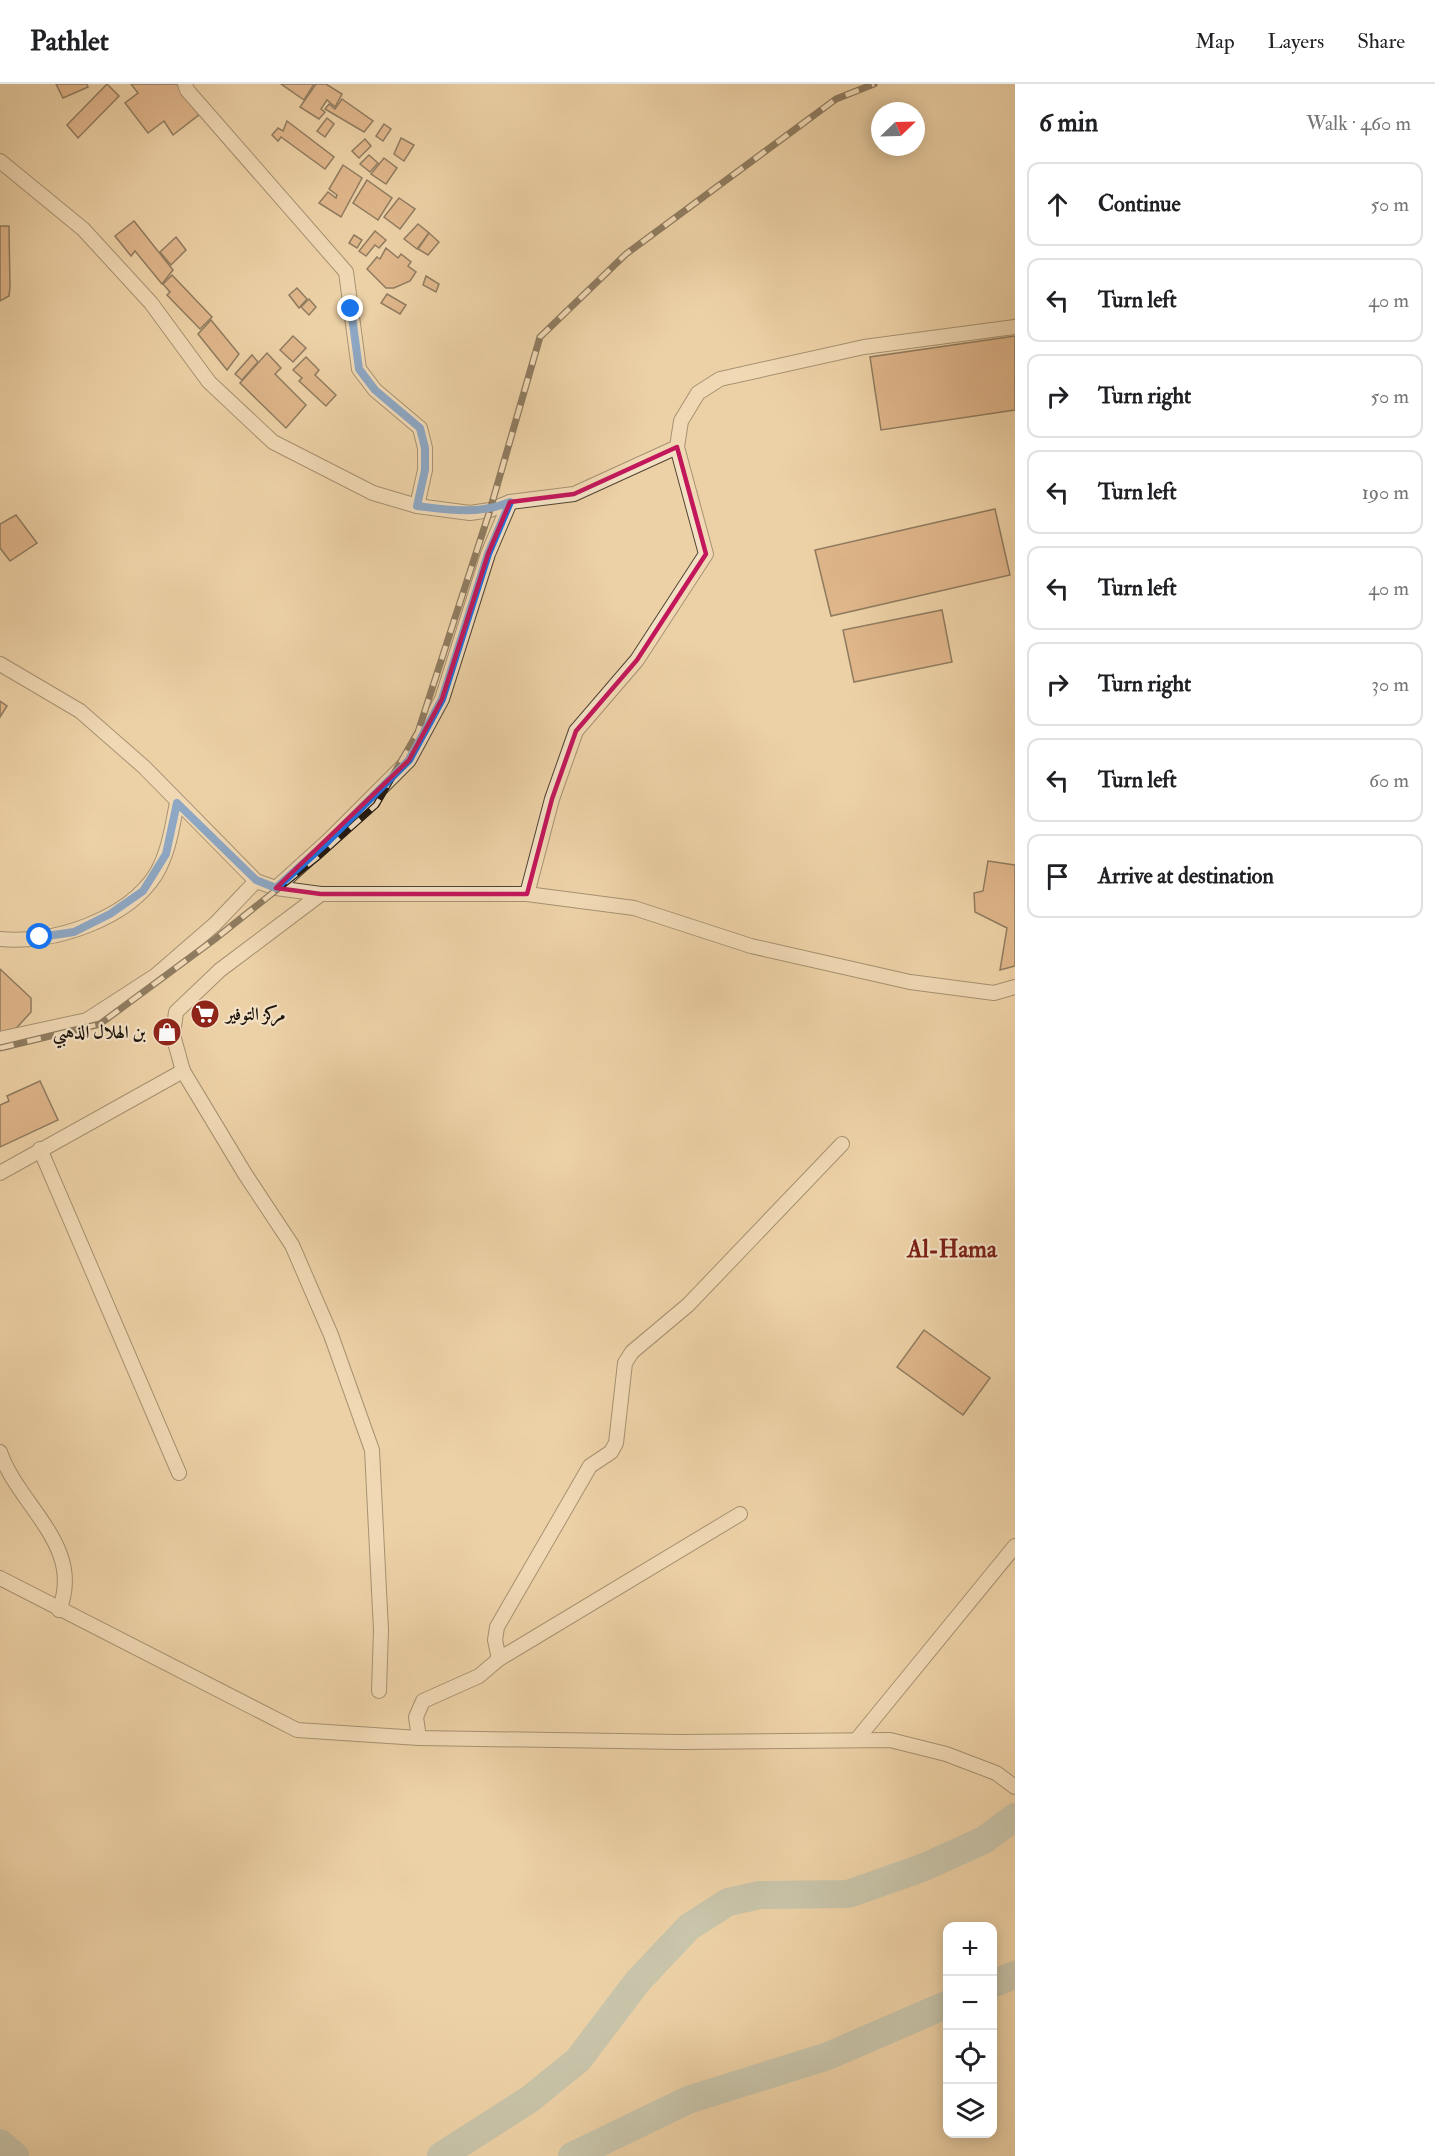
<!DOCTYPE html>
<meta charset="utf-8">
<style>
:root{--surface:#fff;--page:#f2f2f2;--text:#202124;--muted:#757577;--line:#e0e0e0}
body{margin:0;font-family:"IM FELL Double Pica",Amiri,serif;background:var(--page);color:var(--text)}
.controls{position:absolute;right:18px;bottom:18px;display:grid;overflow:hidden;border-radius:12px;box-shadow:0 3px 15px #0003}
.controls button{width:54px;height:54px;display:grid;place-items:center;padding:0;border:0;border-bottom:2px solid var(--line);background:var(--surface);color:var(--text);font:30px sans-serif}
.compass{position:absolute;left:871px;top:18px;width:54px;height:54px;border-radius:50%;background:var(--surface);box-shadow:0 3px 15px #0003;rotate:67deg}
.stop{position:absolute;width:18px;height:18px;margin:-14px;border:4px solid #1a73e8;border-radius:50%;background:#fff}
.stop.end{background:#1a73e8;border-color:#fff;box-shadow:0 2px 6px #0008}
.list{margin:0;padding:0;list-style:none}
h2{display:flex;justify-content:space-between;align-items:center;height:78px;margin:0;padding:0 24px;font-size:26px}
h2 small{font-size:20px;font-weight:400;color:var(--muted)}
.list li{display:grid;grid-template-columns:39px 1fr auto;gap:18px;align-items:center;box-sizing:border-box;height:84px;margin:0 12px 12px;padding:0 12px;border:2px solid var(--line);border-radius:12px}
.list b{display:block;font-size:22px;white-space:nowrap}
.list em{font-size:20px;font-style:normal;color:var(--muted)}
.icon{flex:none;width:33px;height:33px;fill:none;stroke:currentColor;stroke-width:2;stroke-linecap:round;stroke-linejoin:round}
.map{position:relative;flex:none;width:1015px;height:2072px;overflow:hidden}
header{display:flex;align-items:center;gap:36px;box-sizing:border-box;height:84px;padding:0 30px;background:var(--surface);border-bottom:2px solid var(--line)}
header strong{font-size:28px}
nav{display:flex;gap:33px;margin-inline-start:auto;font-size:21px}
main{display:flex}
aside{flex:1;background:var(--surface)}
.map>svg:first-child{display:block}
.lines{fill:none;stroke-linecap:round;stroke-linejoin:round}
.river{stroke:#9db5b1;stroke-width:28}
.building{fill:#d0946a;stroke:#1e150d;stroke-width:1.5}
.street-casing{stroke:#524433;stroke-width:16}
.street{stroke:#f3e1c5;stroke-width:14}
.rail-casing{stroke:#1e150d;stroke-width:7}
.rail{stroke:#f3e1c5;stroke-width:4.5;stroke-dasharray:14;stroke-linecap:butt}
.route{stroke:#1a73e8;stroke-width:8}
.marked{fill:none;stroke:#c2185b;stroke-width:4.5;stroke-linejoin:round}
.labels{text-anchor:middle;stroke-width:4.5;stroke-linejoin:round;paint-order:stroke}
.poi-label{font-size:18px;font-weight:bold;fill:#1e150d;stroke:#f3e1c5;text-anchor:start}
.district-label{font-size:24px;font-weight:bold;fill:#7a1f14;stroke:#f3e1c5}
</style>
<header>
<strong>Pathlet</strong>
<nav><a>Map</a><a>Layers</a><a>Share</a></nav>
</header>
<main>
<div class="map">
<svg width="1015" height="2072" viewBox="0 0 1015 2072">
<rect width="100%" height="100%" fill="#edd1a6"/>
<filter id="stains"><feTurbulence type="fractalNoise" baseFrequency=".00333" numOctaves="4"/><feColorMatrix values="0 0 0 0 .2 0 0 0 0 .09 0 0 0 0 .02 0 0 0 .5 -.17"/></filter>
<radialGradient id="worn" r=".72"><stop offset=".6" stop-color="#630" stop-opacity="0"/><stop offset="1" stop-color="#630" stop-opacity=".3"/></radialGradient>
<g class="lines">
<g class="river">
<polyline points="992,1900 1015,1891"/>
<polyline points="0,2059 15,2072"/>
<polyline points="441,2072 530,2015 578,1976 638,1897 689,1843 728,1818 760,1811 848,1810 922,1784 984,1756 1015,1733"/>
<polyline points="572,2072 688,2016 828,1972 948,1920"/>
</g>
</g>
<g class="building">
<polygon points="56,0 87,0 88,3 63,14"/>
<polygon points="107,0 119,12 78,54 67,41"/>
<polygon points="131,0 177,0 200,30 173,51 164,37 148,49 125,19 138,9"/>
<polygon points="281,0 314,0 304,16"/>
<polygon points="316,0 326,0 342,10 335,23 327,16 321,25 325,28 319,35 300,23"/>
<polygon points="342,15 373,37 364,48 325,25 329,20 335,25"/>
<polygon points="327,34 334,40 325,53 317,47"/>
<polygon points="287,37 334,73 325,85 281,53 278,57 272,51 278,44 283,47"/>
<polygon points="384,40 391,45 383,57 376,52"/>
<polygon points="401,54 414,61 404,77 394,70"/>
<polygon points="365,55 371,62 359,74 352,67"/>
<polygon points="369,71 378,79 370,88 360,80"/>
<polygon points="384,74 397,84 386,100 371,90"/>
<polygon points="343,81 362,94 341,133 319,119 328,108 336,114 337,111 329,105"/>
<polygon points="367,96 392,114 378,136 353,119"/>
<polygon points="399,114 415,125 400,145 384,133"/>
<polygon points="134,137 173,186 162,200 135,167 131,172 115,152"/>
<polygon points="418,140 429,149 417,165 404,155"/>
<polygon points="0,142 9,142 10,203 9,212 0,217"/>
<polygon points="375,147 386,156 379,164 375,161 366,172 359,167"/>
<polygon points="429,149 439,158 428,171 418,165"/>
<polygon points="354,151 362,156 357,164 349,159"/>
<polygon points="176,153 186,166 171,181 160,168"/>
<polygon points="386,164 398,174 401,170 411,178 408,182 416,188 410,197 394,204 386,204 367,185 377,173 380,175"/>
<polygon points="172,191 212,233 200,245 167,211 170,208 163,200"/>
<polygon points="426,192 439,200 436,208 423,201"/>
<polygon points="297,204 307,215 299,224 289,211"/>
<polygon points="387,210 406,221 400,230 381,219"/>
<polygon points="309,215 316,223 309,231 301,223"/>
<polygon points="211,236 239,270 227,286 198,250"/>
<polygon points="293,252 306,264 293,278 280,266"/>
<polygon points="1015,252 1015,326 881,346 870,273"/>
<polygon points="267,269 281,284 275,290 306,321 286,344 240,299"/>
<polygon points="252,271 258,278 242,296 235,290"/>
<polygon points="306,273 319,286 315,291 336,311 326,322 299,297 302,294 293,286"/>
<polygon points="995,425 1010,491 831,532 815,466"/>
<polygon points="16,431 37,459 10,477 0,464 0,440"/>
<polygon points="942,526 952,578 854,598 843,546"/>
<polygon points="0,617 7,622 0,633"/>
<polygon points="988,777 1015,781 1015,882 1000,886 1007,844 975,828 974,809 983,807"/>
<polygon points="0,885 31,914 31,928 10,951 0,953"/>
<polygon points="40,997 58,1036 0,1063 0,1021 9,1017 7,1012"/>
<polygon points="924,1246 990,1294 963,1331 897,1283"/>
</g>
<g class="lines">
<g class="street-casing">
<g id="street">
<polyline points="185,0 187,6 346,188 359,285 375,306 420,344 425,364 425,386 417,422"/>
<polyline points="0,77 83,145 151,219 209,298 273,358 373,409 417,422 470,429 490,426 510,418 574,410 677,363 681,337 698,309 720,295 864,263 1015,243"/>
<polyline points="0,580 80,627 144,683 256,797 276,804 321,810"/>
<polyline points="276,804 328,757 409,676 442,615 488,470 510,418"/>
<polyline points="527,810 552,715 576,647 637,576 706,470 677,363"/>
<path d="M0,855C52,861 128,835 156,790C169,768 172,743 177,719"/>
<polyline points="0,955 87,936 155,892 215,840 256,797"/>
<polyline points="40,1065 179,1389"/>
<polyline points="0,1089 183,987"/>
<path d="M0,1368C19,1423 85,1462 59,1526"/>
<polyline points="0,1494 297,1646 419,1654 680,1658 890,1656 946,1670 996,1689 1015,1703"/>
<polyline points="499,1575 495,1556 497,1543 590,1382 611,1368 616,1359 625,1279 632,1268 688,1221 842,1060"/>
<polyline points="379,1607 381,1546 372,1366 331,1251 292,1161 245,1090 183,987 173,951 176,928 220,886 321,810 527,810 634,824 751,862 910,898 994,909 1015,903"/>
<polyline points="419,1654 416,1633 423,1617 479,1592 499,1575 740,1430"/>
<polyline points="858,1654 1015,1462"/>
</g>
</g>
<use href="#street" class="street"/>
<g class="rail-casing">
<polyline id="rail" points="0,964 100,940 215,855 319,772 376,721 418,648 490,426 540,253 626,170 836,15 874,0"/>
</g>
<use href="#rail" class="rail"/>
</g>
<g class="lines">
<path class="route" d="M40,853L74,848L110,830L143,807L166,770L177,719L256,796L276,804L328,757L409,676L442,615L488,470L510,418C478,431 451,426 417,422L425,386V364L420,344L375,306L359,285L351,225"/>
</g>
<path d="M0 0H1015V2072H0ZM677,363L706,470L637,576L576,647L552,715L527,810H321L276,804L409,676L442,615L488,470L510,418L574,410Z" fill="#edd1a6" fill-opacity=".55" fill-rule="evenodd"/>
<path class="marked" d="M677,363L706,470L637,576L576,647L552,715L527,810H321L276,804L409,676L442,615L488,470L510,418L574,410Z"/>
<defs>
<g id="supermarket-disc" transform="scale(1.5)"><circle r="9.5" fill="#8f2418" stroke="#f3e1c5"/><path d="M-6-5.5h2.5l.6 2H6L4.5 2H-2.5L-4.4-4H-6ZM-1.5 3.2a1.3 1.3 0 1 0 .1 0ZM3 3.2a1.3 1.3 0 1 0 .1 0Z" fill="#fff"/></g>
<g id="shop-disc" transform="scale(1.5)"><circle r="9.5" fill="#8f2418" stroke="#f3e1c5"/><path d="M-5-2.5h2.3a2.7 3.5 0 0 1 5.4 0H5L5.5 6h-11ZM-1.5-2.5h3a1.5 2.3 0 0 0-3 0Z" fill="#fff"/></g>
</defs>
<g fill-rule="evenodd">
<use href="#supermarket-disc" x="205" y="930"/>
<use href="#shop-disc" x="167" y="948"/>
</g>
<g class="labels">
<g class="poi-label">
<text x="226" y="936">مركز التوفير</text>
<text x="146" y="954" text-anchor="end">بن الهلال الذهبي</text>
</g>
<g class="district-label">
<text x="952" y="1173">Al-Hama</text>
</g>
</g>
<rect width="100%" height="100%" filter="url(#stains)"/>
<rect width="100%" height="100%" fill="url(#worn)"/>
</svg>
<div class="controls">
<button>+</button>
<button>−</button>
<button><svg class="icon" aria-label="locate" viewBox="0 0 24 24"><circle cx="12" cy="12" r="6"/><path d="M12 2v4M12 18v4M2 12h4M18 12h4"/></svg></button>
<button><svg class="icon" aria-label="layers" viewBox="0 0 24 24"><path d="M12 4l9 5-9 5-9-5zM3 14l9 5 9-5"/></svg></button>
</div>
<svg class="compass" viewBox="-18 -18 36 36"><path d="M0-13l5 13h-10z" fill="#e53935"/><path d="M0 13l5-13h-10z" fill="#757577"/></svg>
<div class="stop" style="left:40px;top:853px"></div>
<div class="stop end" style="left:351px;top:225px"></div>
</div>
<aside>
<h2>6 min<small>Walk · 460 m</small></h2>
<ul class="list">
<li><svg class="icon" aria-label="ahead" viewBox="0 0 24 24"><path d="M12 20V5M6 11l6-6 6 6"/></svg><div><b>Continue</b></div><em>50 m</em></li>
<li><svg class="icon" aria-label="left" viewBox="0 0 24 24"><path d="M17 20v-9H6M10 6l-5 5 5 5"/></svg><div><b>Turn left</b></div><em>40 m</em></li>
<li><svg class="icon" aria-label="right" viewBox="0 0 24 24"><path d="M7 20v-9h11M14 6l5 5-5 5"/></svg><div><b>Turn right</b></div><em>50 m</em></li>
<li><svg class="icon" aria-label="left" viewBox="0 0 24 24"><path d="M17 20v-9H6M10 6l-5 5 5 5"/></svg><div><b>Turn left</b></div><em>190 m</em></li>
<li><svg class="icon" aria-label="left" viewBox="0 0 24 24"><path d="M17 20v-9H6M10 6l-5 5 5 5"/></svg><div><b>Turn left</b></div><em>40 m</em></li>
<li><svg class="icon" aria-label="right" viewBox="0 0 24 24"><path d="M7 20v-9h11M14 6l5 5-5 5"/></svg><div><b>Turn right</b></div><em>30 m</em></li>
<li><svg class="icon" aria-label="left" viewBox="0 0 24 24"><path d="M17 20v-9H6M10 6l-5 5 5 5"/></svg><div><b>Turn left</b></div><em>60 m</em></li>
<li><svg class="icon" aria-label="arrive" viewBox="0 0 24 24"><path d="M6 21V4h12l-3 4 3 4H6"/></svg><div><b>Arrive at destination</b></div></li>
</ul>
</aside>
</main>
